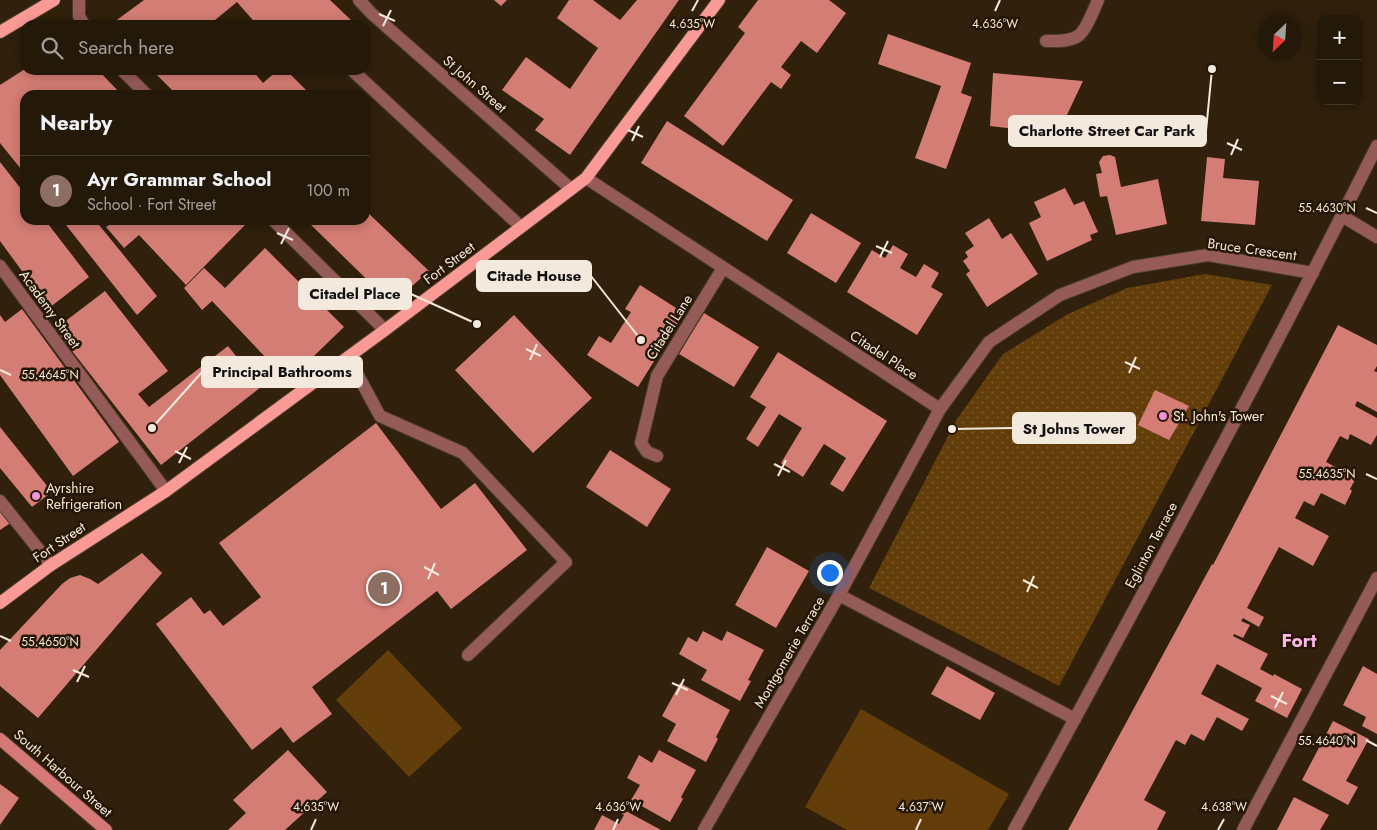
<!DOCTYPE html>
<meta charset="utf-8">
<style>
:root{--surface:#241809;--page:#2c2112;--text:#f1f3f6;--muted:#a3a09c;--line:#41372a;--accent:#f391d6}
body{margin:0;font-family:Jost,sans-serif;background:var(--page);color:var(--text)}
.controls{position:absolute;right:15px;top:15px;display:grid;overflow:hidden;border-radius:10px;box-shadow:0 2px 12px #0003}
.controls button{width:45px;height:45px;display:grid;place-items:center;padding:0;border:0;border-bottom:1px solid var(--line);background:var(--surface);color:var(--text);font:25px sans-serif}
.compass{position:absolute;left:1257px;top:15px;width:45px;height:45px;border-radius:50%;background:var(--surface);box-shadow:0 2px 12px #0003;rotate:205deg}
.you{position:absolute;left:829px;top:572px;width:18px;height:18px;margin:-12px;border:4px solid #fff;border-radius:50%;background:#1a73e8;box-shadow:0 0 0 8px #1a73e833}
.badge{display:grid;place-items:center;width:32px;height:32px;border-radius:50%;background:var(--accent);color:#fff;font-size:16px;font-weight:700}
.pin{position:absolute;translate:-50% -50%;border:2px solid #fff;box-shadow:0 1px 5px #0006}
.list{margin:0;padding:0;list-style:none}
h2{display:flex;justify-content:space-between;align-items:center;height:65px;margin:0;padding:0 20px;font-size:21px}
h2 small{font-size:16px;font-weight:400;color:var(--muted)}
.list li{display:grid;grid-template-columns:32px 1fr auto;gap:15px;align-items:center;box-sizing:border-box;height:70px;padding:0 20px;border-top:1px solid var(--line)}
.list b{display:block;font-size:19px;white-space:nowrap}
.list p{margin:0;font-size:16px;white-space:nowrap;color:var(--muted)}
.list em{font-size:16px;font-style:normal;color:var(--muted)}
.icon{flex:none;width:28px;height:28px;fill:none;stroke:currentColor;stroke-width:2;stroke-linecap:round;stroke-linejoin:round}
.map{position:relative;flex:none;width:1377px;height:830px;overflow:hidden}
.search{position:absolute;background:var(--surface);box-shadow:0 2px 12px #0003;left:20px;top:20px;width:350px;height:55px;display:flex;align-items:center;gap:12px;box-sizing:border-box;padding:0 18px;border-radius:15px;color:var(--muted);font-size:19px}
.panel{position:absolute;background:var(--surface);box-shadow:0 2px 12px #0003;left:20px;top:90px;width:350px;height:135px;border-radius:15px}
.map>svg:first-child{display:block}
.grass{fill:url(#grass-dots)}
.pitch{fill:#633e0a}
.building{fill:#d47d74}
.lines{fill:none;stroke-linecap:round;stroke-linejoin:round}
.service-casing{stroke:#4b3c29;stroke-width:14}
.minor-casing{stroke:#4b3c29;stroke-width:14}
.secondary-casing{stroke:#4b3c29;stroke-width:14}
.primary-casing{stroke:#4b3c29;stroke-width:14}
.service{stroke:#955b59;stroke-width:12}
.minor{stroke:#955b59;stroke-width:12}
.secondary{stroke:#d67976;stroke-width:12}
.primary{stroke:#fa9a96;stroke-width:12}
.ticks{fill:none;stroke:#f4e9dd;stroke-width:2}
.poi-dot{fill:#f391d6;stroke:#261604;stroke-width:2}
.labels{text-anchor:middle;stroke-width:5;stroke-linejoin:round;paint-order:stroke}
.street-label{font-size:14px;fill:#f4e9dd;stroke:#261604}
.poi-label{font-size:14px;fill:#f4e9dd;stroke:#261604;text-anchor:start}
.district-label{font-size:19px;font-weight:bold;fill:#fcb7e6;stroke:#261604}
.ticks-label{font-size:12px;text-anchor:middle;fill:#f4e9dd;stroke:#261604;stroke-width:5;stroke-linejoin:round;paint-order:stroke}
.leader{fill:none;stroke:#f4e9dd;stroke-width:2}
.callout-dot{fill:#f4e9dd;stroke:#261604;stroke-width:2}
.callout{fill:#f4e9dd;stroke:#f4e9dd;stroke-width:2}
.callout-label{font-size:15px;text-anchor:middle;font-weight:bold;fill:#111}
</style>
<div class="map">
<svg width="1377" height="830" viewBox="0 0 1377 830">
<defs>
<pattern id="grass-dots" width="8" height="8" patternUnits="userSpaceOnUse" patternTransform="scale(1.25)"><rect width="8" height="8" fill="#633e0a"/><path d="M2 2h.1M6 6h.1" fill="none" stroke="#7a5a2d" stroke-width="1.8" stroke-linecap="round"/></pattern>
</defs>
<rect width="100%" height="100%" fill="#30200c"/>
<polygon class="grass" points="1205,274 1272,285 1059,686 869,588 957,419 1003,354 1068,314 1127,288"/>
<g class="pitch">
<polygon points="388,650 462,728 409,777 336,700"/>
<polygon points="861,709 1009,794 988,830 847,830 805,807"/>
</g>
<g class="building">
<polygon points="144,0 330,0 352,21 348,25 257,25 237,2 209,25 110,25"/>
<polygon points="494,0 507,0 501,6"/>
<polygon points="569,0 593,0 620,20 637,0 679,0 570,155 535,130 544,119 502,90 526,57 570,89 598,48 557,18"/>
<polygon points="758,0 829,0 846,13 817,53 801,41 781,67 791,75 781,89 771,82 723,146 684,116 745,33 738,27"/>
<polygon points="888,34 971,63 961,93 972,97 946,169 915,158 941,86 878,64"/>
<polygon points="25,69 25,70 98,70 122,95 25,95 25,174 0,143 0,85"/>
<polygon points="152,70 252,70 263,83 278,70 286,70 311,95 177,95"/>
<polygon points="993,73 1083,81 1058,134 990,126"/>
<polygon points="667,121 793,200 767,241 641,163"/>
<polygon points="1110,155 1115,157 1121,187 1158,179 1167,224 1116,235 1107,196 1100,197 1096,174 1102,173 1099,162 1103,156"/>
<polygon points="1207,157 1225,159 1223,178 1259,181 1255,225 1201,221"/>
<polygon points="0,162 25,194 25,220 45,220 89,277 49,308 0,241"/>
<polygon points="1065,188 1074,205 1084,201 1098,232 1090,235 1092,240 1047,261 1029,223 1041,217 1034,202"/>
<polygon points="365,210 429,271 392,304 306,220 365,220"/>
<polygon points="811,213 861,243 836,283 787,253"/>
<polygon points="989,218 1002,239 1011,233 1038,274 987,307 966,274 970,271 963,261 968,257 965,252 974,246 965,233"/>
<polygon points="62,220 95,220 157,296 137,315"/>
<polygon points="117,220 241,220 246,224 186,285 139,235 124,248 106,227"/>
<polygon points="893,245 908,254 900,268 916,277 924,264 939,273 931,287 943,294 917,335 847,292 872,250 885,258"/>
<polygon points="265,248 344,327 288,381 212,301 202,310 184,288 204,268 225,288"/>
<polygon points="640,285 684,313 638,387 587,355 599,336 611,343 631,312 625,309"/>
<polygon points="105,291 168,371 138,394 149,407 228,346 261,387 161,465 55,329"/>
<polygon points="22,309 119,442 73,476 0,375 0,315 5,322"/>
<polygon points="704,313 759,347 734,387 679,354"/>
<polygon points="514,315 592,398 533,453 455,370"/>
<polygon points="1338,325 1377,345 1377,366 1374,371 1377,372 1377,412 1357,401 1355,406 1377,418 1377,435 1371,445 1350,434 1348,440 1340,436 1326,462 1356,478 1350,489 1352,491 1345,505 1321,493 1314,506 1304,501 1295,518 1329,536 1313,566 1279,547 1247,608 1264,617 1259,627 1243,618 1241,621 1250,625 1243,638 1234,634 1233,636 1268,654 1260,669 1273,676 1274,674 1302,689 1287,718 1255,701 1262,688 1217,664 1201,694 1249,719 1242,731 1217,717 1204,741 1191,734 1185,745 1176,740 1144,800 1166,812 1157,830 1068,830 1212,564 1213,565"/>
<polygon points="778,352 887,421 843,492 830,484 846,458 824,444 803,477 781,463 802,428 779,414 758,447 746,439 766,407 750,397"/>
<polygon points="1155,390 1189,406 1169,440 1138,425"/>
<polygon points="376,423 441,509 475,483 527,550 451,609 437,591 312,687 332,714 293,743 281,727 252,750 156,624 191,597 204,614 210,610 223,626 261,597 219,543"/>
<polygon points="0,427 52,492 32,507 0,468"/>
<polygon points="610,450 671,489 647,527 586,487"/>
<polygon points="0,507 12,522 0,530"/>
<polygon points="767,547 809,571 776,628 735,605"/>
<polygon points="142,553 162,573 38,718 0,686 0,650 62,584 70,578 80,575 90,579 98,584"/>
<polygon points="703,631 722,641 727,631 764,650 748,680 751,681 740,701 701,680 707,670 679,654 688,637 697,642"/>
<polygon points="947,666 995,693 980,720 931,694"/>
<polygon points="1363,666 1377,674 1377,734 1362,726 1366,717 1343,705"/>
<polygon points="680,683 730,710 716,737 718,739 706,762 667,741 676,724 662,716"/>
<polygon points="1333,721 1369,739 1346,781 1358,787 1348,805 1302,780"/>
<polygon points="288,750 327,792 285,830 228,830 246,813 233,800"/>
<polygon points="659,750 696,770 681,797 683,799 670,822 631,800 640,785 627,778 639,755 652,763"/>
<polygon points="0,784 19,798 0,825"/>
<polygon points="1294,797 1329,815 1320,830 1277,830"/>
<polygon points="624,810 661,830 594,830 602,815 619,824 624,815 622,814"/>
</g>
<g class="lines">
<g class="service-casing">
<g id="service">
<polyline points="359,0 371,13 571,189"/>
<path d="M1046,41C1056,41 1069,42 1078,36C1086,31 1094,9 1098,0"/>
<polyline points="352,70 521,227"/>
<polyline points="0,266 166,491"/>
<polyline points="348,357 380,416 463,453 566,562 468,655"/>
<polyline points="657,456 647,452 641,443 657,376 723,268"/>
<polyline points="0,501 51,565"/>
</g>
</g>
<g class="minor-casing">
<g id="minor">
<polyline points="79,0 79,16 84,25"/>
<polyline points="122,70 147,95"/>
<polyline points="586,178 940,409"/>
<polyline points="1342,216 1377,237"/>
<polyline points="273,220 385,330"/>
<polyline points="839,595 1075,719"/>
<polyline points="704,830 839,595 940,409 989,342 1060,295 1133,267 1208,255 1313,273"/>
<path d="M1014,830C1138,604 1261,377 1377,146"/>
<polyline points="1243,830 1377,578"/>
</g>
</g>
<g class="secondary-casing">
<polyline id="secondary" points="0,739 106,830"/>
</g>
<g class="primary-casing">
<g id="primary">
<polyline points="0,32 54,0"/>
<polyline points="0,603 51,565 166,491 385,330 586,178 719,0"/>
</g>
</g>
<use href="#service" class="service"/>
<use href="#minor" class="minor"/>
<use href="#secondary" class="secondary"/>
<use href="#primary" class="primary"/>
</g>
<path class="ticks" d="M692,11L698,0M995,11L1000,0M379,14L395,21M383,26L391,10M628,130L643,137M632,141L639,126M1227,143L1242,150M1231,155L1238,139M1366,208L1377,213M277,233L293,240M281,244L289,228M876,246L892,253M880,257L888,241M526,349L541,356M530,360L537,344M1125,362L1140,369M0,370L11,375M1129,373L1136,357M175,451L191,459M179,463L187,447M774,464L790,472M1366,474L1377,479M778,476L786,460M424,567L439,575M428,579L435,563M1023,580L1038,588M1027,592L1034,576M0,636L11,641M73,670L89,677M77,682L85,666M672,683L688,690M676,695L684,679M1271,696L1287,704M1275,708L1283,692M1366,740L1377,746M311,830L316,819M613,830L618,819M916,830L921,819M1218,830L1224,819"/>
<g class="poi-dot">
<circle cx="1163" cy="416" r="5"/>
<circle cx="36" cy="496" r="5"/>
</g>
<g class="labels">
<g class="street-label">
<text transform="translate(475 84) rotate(41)" y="5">St John Street</text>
<text transform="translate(1252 249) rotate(8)" y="5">Bruce Crescent</text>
<text transform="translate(449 263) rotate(-37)" y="5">Fort Street</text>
<text transform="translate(50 309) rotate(54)" y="5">Academy Street</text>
<text transform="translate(669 327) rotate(-58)" y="5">Citadel Lane</text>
<text transform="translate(884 355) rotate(33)" y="5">Citadel Place</text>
<text transform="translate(59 542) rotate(-34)" y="5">Fort Street</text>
<text transform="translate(1151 545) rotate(-62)" y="5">Eglinton Terrace</text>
<text transform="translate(789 652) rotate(-60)" y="5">Montgomerie Terrace</text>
<text transform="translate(63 773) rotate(41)" y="5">South Harbour Street</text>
</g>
<g class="poi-label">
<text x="1173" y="421">St. John's Tower</text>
<text x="46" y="493">Ayrshire<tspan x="46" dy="16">Refrigeration</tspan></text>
</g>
<g class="district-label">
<text x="1299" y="647">Fort</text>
</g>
</g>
<g class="ticks-label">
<text x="692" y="28">4.635°W</text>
<text x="995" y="28">4.636°W</text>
<text x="1327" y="212">55.4630°N</text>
<text x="50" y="379">55.4645°N</text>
<text x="1327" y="478">55.4635°N</text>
<text x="50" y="646">55.4650°N</text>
<text x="1327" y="745">55.4640°N</text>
<text x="316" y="811">4.635°W</text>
<text x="618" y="811">4.636°W</text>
<text x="921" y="811">4.637°W</text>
<text x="1224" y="811">4.638°W</text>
</g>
<path class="leader" d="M1212 69L1206 131M641 340L591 276M477 324L411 294M152 428L202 372M952 429L1013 428"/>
<g class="callout-dot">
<circle cx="1212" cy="69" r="5"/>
<circle cx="641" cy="340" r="5"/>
<circle cx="477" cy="324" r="5"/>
<circle cx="152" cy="428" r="5"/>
<circle cx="952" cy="429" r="5"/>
</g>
<g class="callout">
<rect x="1009" y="116" width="197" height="30" rx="5"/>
<rect x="477" y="261" width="114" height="30" rx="5"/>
<rect x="299" y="279" width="112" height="30" rx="5"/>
<rect x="202" y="357" width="160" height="30" rx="5"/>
<rect x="1013" y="413" width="122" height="30" rx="5"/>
</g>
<g class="callout-label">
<text x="1107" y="136">Charlotte Street Car Park</text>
<text x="534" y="281">Citade House</text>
<text x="355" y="299">Citadel Place</text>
<text x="282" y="377">Principal Bathrooms</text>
<text x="1074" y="434">St Johns Tower</text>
</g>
</svg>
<div class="controls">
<button>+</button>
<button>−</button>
</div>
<svg class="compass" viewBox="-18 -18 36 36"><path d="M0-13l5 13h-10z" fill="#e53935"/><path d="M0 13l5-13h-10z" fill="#a3a09c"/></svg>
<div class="you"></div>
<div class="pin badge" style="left:384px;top:588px;background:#8d6e63">1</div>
<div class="search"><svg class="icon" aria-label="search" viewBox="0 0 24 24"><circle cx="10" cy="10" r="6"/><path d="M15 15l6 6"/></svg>Search here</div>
<section class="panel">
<h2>Nearby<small></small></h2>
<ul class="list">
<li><span class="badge" style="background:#8d6e63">1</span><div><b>Ayr Grammar School</b><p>School · Fort Street</p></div><em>100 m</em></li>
</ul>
</section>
</div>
